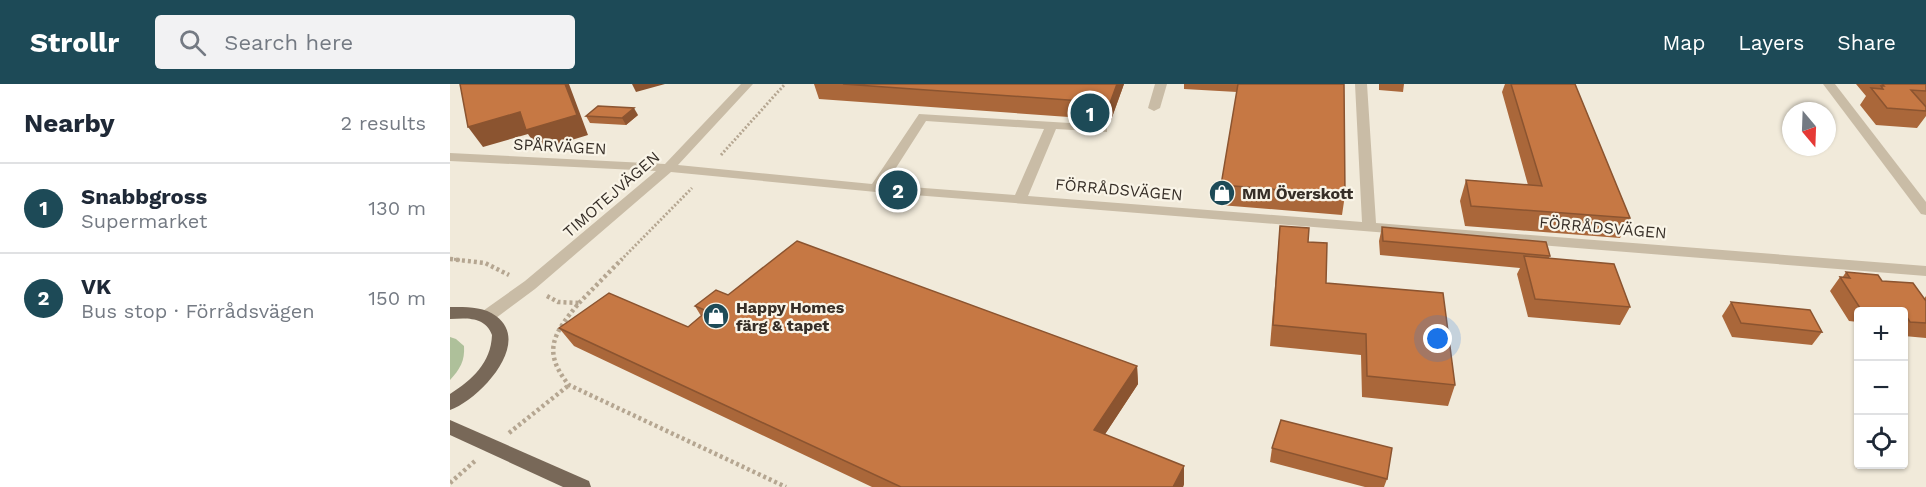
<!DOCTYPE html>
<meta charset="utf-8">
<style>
:root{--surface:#fff;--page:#f2f2f3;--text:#1f2937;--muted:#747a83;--line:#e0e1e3;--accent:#1d4a57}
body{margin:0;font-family:"Work Sans",sans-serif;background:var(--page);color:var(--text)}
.controls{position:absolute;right:18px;bottom:18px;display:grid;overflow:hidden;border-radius:6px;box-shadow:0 2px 4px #0004}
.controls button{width:54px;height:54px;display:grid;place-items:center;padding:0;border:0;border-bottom:2px solid var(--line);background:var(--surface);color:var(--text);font:30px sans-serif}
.compass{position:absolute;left:1332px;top:18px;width:54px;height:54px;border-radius:50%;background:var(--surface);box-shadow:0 2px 4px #0004;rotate:161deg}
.you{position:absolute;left:988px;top:255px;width:21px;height:21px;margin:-15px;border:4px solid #fff;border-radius:50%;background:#1a73e8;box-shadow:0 0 0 9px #1a73e833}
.badge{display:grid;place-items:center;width:39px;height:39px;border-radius:50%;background:var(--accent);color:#fff;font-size:20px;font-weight:700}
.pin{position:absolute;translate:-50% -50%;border:3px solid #fff;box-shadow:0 2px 6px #0006}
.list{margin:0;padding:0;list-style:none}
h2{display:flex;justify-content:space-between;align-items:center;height:78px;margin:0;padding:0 24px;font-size:26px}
h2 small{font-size:20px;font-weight:400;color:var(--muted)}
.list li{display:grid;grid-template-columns:39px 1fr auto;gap:18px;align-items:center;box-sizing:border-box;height:90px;padding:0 24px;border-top:2px solid var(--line)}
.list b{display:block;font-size:22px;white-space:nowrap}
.list p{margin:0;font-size:20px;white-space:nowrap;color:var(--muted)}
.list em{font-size:20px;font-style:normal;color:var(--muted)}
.icon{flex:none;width:33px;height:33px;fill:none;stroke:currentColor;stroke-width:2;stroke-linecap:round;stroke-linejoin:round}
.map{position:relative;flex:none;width:1476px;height:403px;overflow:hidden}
header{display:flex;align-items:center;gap:36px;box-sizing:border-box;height:84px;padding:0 30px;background:var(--accent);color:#fff}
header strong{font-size:28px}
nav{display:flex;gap:33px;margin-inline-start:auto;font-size:21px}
.search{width:420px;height:54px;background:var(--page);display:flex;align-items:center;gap:15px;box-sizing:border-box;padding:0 21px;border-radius:6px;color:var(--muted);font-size:22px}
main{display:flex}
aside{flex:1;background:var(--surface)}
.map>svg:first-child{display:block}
.green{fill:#aec09a}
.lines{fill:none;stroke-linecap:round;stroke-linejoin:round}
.path-far1{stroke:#b5a691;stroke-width:3;stroke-dasharray:2 2;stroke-linecap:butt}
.path{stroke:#b5a691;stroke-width:4.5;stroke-dasharray:3 3;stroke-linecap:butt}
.minor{fill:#c9bca6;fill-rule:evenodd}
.major{fill:#786858;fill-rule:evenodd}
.wall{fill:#aa673a}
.shaded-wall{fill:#8b5430}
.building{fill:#c67844;stroke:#8b5430;stroke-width:1.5}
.labels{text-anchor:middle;stroke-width:4.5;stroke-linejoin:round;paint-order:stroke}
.street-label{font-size:16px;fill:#362e27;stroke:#f9f4e7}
.poi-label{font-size:16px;font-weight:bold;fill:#362e27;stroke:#f9f4e7;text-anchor:start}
</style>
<header>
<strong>Strollr</strong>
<div class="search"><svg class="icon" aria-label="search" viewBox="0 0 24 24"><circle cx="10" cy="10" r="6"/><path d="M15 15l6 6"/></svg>Search here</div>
<nav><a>Map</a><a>Layers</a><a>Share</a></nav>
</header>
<main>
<aside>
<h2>Nearby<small>2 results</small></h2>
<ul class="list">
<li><span class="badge">1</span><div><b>Snabbgross</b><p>Supermarket</p></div><em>130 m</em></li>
<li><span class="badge">2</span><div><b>VK</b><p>Bus stop · Förrådsvägen</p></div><em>150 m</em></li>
</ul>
</aside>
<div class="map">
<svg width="1476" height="403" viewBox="0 0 1476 403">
<rect width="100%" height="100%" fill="#f1eada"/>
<path class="green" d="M0,253L6,255L14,262C15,277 10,285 0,296Z"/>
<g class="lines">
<g class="path-far1">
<polyline points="271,71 335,0"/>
<polyline points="0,175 11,176"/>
<polyline points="171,176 242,104"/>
</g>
<g class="path">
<polyline points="0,175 35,179 59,191"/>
<path d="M97,212L108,218L129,219C104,249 91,267 119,301L336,403"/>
<polyline points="129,219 172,175"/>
<polyline points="59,349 119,301"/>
<polyline points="0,399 25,377"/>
</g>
<g class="minor">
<path d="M291,0H303L228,81L422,100L469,30L653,41L657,42V48L606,45L578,112L912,138L905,0H917L926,139L1476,182V192L426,108L221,88L85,205L42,237H30L28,233L30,229L75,197L206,87L0,77V69L215,80ZM476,37L594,45L565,111L435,101Z"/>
<polygon points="705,0 717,0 710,24 704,27 698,24"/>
<polygon points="1373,0 1385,0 1476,118 1476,131 1471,130"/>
</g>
<g class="major">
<path d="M0,223C15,223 33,222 46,232C83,259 29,316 0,326V310C22,296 41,279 42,251C35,232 16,234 0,235Z"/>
<polygon points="0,336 139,397 141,403 113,403 0,351"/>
</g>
</g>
<g class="wall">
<polygon points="364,0 674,0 661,36 369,15"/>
<polygon points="734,0 894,0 895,111 892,131 770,121 771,101 787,8 734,5"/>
<polygon points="929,0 954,0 953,8 929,6"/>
<polygon points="1055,0 1125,0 1180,134 1170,154 1015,142 1010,117 1016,96 1078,101 1052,8"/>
<polygon points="1406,0 1476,0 1476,32 1467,44 1426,41 1410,21 1416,12"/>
<polygon points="188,31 176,41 140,39 136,32"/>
<polygon points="830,142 858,158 876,199 1005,301 998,322 912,313 911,271 820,262"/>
<polygon points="932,143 1100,172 1099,174 1180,223 1170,241 1078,233 1067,190 1070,184 930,171 929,157"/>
<polygon points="1396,188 1432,197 1474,215 1476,212 1476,254 1454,252 1454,228 1408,228 1408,238 1399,237 1380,207 1390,193 1392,194"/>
<polygon points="278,211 687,282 688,300 655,350 734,400 733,403 422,403 124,262 109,244 238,243 251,232 245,222"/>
<polygon points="1281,218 1372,248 1362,261 1282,253 1272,232"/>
<polygon points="822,364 937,395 934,403 915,403 820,378"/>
</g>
<g class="shaded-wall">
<polygon points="115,0 119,0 138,51 89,66 78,50 33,63 18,43"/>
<polygon points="182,0 215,0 186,8"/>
<polygon points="667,0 674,0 661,36 660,19"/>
<polygon points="184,24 188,31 176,41 172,34"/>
<polygon points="687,282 688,300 646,364 644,346"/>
<polygon points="734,382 734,400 733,403 723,403"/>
</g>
<g class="building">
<polygon points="10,0 115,0 127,31 76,46 70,28 18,43"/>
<polygon points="393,0 667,0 660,19"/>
<polygon points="788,0 894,0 895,111 771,101"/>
<polygon points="1061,0 1125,0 1180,134 1021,122 1016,96 1092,102"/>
<polygon points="1432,0 1476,0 1476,7 1461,6 1476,23 1476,27 1437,24 1421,4 1433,5 1431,2 1434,2"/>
<polygon points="148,22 184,24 172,34 136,32"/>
<polygon points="830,142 859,144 858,158 877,159 876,199 993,209 1005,301 917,292 916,250 823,241"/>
<polygon points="932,143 1096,158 1100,172 933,157"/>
<polygon points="347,157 687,282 644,346 734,382 723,403 451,403 109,244 159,209 238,243 257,227 245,222 266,206 278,211"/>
<polygon points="1074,172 1164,180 1180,223 1085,215"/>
<polygon points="1396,188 1428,191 1432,197 1463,199 1476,217 1476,239 1460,238 1453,227 1410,224 1390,193 1400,194"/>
<polygon points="1281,218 1360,226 1372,248 1291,239"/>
<polygon points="831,336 942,364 937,395 822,364"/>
</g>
<defs>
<g id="shop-disc" transform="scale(1.35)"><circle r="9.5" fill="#1d4a57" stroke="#f9f4e7"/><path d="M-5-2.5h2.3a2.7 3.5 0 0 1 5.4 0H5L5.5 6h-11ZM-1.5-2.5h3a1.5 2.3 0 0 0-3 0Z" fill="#fff"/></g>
</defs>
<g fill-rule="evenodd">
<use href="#shop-disc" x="772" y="109"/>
<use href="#shop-disc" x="266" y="232"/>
</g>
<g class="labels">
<g class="street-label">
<text transform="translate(110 62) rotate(3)" y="6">SPÅRVÄGEN</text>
<text transform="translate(669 105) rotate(5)" y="6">FÖRRÅDSVÄGEN</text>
<text transform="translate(161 110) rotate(-41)" y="6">TIMOTEJVÄGEN</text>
<text transform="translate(1153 143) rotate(5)" y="6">FÖRRÅDSVÄGEN</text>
</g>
<g class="poi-label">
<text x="792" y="115">MM Överskott</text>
<text x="286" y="229">Happy Homes<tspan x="286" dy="18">färg &amp; tapet</tspan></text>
</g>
</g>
</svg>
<div class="controls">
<button>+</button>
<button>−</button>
<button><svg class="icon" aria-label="locate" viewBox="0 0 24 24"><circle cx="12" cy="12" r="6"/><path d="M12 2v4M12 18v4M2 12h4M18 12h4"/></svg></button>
</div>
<svg class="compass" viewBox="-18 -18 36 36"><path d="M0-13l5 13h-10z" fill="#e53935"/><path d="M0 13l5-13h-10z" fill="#747a83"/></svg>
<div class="you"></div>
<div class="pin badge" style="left:640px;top:29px">1</div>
<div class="pin badge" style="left:448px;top:106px">2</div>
</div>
</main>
